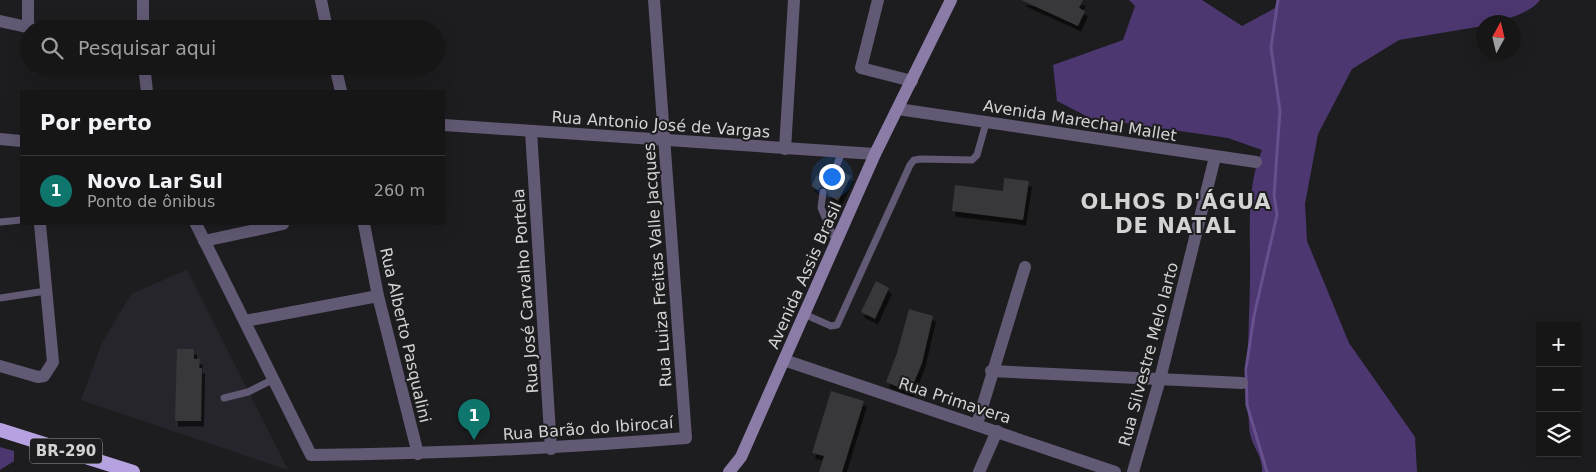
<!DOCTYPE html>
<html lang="pt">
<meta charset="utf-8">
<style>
:root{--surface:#161617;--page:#232324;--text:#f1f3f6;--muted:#9e9fa1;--line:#353536;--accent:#0f766e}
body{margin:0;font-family:"DejaVu Sans",sans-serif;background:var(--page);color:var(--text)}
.controls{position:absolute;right:15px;bottom:15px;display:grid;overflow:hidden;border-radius:0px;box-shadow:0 5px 20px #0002}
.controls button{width:45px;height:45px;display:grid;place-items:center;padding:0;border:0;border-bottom:1px solid var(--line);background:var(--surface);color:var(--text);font:25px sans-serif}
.compass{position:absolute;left:1476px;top:15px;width:45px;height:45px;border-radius:50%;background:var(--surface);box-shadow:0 5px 20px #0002;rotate:8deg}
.you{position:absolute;left:831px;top:176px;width:18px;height:18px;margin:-12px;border:4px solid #fff;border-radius:50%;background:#1a73e8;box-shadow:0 0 0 8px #1a73e833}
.badge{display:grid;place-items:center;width:32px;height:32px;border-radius:50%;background:var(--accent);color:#fff;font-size:16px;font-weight:700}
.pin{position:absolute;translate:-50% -41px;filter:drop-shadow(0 1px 2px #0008)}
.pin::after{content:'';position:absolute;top:26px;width:18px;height:15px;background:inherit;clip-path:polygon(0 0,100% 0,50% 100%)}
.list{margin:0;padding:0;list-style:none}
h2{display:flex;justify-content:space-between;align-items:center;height:65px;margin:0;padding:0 20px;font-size:21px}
h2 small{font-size:16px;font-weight:400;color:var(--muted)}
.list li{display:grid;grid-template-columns:32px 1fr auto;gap:15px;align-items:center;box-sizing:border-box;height:70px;padding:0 20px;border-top:1px solid var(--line)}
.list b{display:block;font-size:19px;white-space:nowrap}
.list p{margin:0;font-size:16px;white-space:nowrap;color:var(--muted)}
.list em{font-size:16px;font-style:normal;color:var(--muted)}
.icon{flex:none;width:28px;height:28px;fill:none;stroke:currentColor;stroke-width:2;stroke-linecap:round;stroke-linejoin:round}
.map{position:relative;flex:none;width:1596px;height:472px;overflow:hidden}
.search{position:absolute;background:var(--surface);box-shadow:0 5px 20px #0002;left:20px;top:20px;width:425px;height:55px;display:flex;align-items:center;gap:12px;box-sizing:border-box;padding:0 18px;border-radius:28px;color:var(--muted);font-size:19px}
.panel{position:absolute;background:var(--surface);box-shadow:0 5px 20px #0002;left:20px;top:90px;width:425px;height:135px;border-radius:0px}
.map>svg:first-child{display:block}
.built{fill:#27252c}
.forest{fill:#4d3771}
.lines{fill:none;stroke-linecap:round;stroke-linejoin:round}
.stream{stroke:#66508d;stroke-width:3}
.building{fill:#38373a;filter:url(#shadow)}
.service{stroke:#625974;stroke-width:7}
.minor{stroke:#625974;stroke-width:12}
.tertiary{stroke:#625974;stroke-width:12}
.secondary{stroke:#8a7ca7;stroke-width:12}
.trunk{stroke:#b6a2e0;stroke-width:14}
.labels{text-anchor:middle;stroke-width:4;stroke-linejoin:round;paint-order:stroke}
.shield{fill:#1d1d1f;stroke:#9c9c9e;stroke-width:1}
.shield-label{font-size:15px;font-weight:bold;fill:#d3d3d4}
.street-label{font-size:16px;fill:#d3d3d4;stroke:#1d1d1f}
.district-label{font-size:21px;font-weight:bold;letter-spacing:1px;fill:#d3d3d4;stroke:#1d1d1f}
</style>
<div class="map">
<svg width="1596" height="472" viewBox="0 0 1596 472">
<defs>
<filter id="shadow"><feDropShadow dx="3" dy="5.5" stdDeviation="0" flood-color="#0009"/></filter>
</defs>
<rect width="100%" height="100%" fill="#1d1d1f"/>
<polygon class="built" points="187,270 288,470 81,400 102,343 131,294"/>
<g class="forest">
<path d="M1129,0H1202L1242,26L1275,8L1277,0H1540C1530,14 1500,22 1484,22L1483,26L1399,40L1352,69L1318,134L1305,204L1307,241L1349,343L1415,437L1417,472H1262C1263,454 1250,446 1249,426C1246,378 1249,329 1250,281C1251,239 1245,189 1262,150L1228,138L1090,118L1057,101L1053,65L1123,40L1135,6Z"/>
<polygon points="0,447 14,451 14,461 0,470"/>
</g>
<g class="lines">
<polyline class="stream" points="1267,472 1247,405 1246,369 1254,316 1277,215 1274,195 1280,111 1271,47 1278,0"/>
</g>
<g class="building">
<polygon points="1021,0 1083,0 1079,8 1085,11 1078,26"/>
<polygon points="831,169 836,172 840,170 851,176 838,201 828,195 826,188 821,187 818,190 811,186 817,175 826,180"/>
<polygon points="1004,178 1029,181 1023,220 952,211 955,185 1003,191"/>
<polygon points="876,281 889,288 875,319 861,312"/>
<polygon points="909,309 933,316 922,363 910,392 886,382 897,353"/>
<polygon points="177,349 194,349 194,359 200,359 199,368 202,368 201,421 175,421"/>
<polygon points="831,391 864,401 842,472 819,472 824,456 812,453"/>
</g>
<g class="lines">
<g class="service">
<polyline points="836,167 842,152"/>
<polyline points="823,192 821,208 836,242"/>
<polyline points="0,222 21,220"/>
<polyline points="0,298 46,291"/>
<polyline points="804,314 831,326 837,325 910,165 914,160 921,159 972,160 977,155 986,123"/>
<polyline points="224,398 248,392 274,379"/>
</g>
<g class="minor">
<polyline points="878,0 861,68 912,81"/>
<polyline points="0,21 36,29"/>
<polyline points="28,27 28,0"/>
<polyline points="143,29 143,0"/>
<polyline points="144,66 147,91"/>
<polyline points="898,109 1256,162"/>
<polyline points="531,131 551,449"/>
<polyline points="0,139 21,141"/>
<polyline points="785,149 794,0"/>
<path d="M196,224L311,455C437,454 561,448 686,438L654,0"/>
<polyline points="364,224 378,296 418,454"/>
<polyline points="204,241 283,224"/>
<polyline points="245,321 378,296"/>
<polyline points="784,360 1115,472"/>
<polyline points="0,366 38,377 44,376 53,362 40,224"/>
<polyline points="991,371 1242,383"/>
<polyline points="977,424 1025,267"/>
<polyline points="979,472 997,431"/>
<polyline points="1133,472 1160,379 1215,157"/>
</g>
<g class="tertiary">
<polyline points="321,0 327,29"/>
<polyline points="335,66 341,91"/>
<polyline points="444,125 875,154"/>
</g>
<polyline class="secondary" points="729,472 741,457 875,154 951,0"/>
<polyline class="trunk" points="0,430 133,472"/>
</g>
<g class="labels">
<rect class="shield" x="30" y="438.5" width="72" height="25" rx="4"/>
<g class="shield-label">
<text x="66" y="456">BR-290</text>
</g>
<g class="street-label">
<text transform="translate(1080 120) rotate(9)" y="6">Avenida Marechal Mallet</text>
<text transform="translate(661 124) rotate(4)" y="6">Rua Antonio José de Vargas</text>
<text transform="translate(657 265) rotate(-94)" y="6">Rua Luiza Freitas Valle Jacques</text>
<text transform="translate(804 275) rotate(-66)" y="6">Avenida Assis Brasil</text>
<text transform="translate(525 291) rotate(-94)" y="6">Rua José Carvalho Portela</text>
<text transform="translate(406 335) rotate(77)" y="6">Rua Alberto Pasqualini</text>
<text transform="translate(1148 354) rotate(-75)" y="6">Rua Silvestre Melo Iarto</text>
<text transform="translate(955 400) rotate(18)" y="6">Rua Primavera</text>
<text transform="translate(588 428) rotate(-4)" y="6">Rua Barão do Ibirocaí</text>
</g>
<g class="district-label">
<text x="1176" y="209">OLHOS D'ÁGUA<tspan x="1176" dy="24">DE NATAL</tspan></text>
</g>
</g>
</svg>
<div class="controls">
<button>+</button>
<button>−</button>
<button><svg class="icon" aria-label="layers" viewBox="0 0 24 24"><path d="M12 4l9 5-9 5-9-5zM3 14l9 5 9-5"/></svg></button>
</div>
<svg class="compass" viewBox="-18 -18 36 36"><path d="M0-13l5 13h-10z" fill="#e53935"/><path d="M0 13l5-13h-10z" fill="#9e9fa1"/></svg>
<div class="you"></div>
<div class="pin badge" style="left:474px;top:440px">1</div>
<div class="search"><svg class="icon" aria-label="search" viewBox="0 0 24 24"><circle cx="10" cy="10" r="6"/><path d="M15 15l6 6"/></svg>Pesquisar aqui</div>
<section class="panel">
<h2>Por perto<small></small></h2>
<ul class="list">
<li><span class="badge">1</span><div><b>Novo Lar Sul</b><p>Ponto de ônibus</p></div><em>260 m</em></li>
</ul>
</section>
</div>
